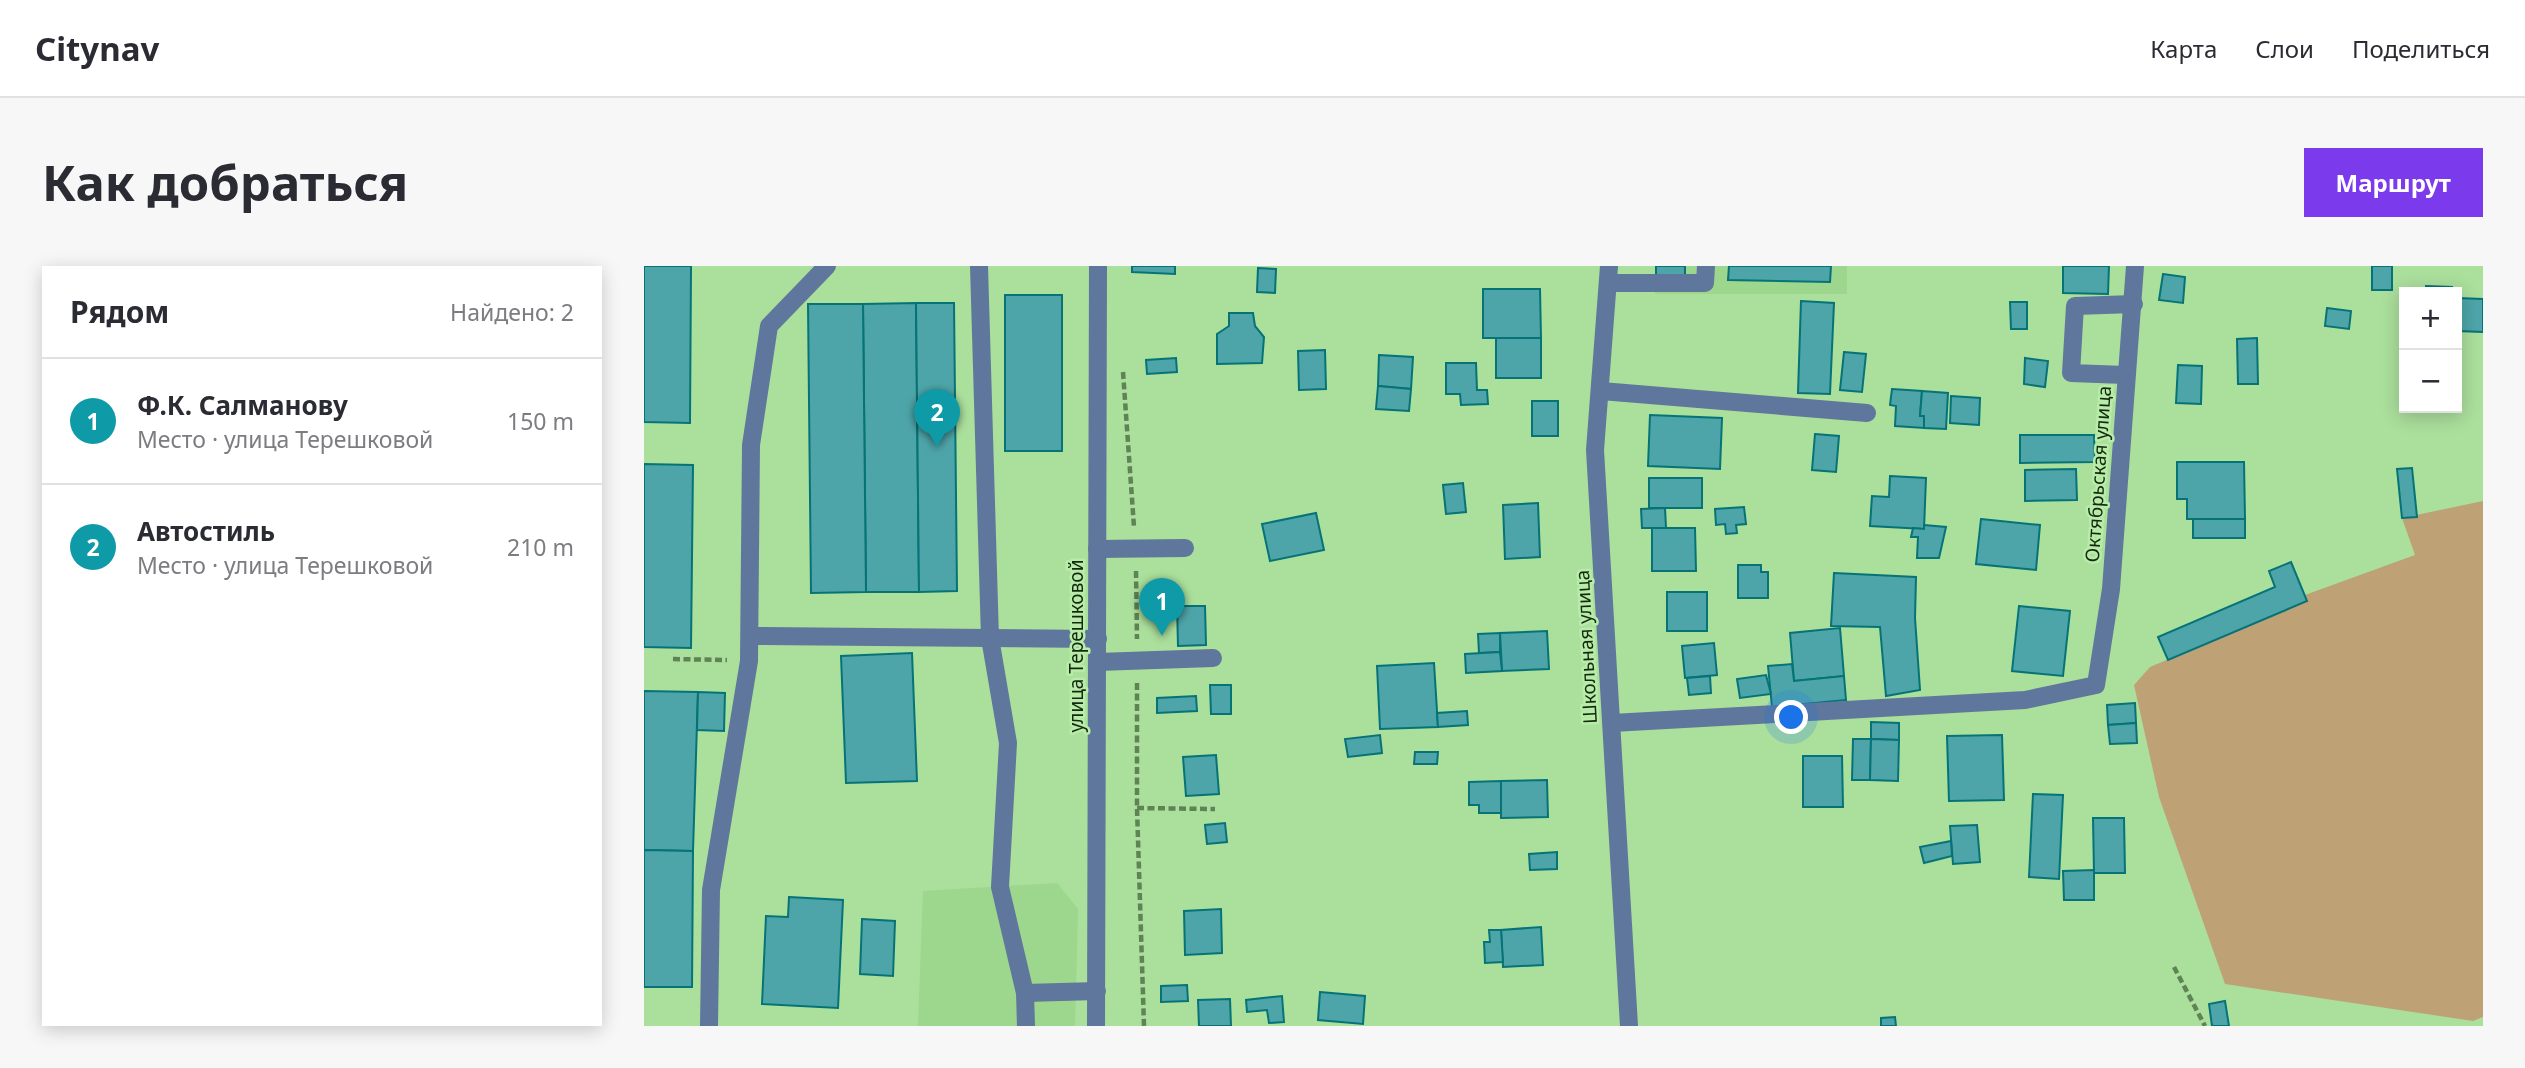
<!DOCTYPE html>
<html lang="ru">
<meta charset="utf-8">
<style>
:root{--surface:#fff;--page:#f7f7f7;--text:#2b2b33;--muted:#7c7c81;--line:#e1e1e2;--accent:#7c3aed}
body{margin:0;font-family:"Noto Sans",sans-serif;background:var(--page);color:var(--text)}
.controls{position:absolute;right:21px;top:21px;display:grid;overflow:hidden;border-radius:0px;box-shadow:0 4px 18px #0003}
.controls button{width:63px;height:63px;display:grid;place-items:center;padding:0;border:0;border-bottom:2px solid var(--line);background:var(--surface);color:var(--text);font:35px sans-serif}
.you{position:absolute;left:1148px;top:452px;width:24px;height:24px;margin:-18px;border:5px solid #fff;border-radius:50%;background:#1a73e8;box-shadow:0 0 0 10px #1a73e833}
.badge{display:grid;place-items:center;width:46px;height:46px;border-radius:50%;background:var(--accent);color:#fff;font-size:23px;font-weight:700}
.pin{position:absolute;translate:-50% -58px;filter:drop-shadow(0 2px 4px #0008)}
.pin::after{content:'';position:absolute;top:37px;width:24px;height:21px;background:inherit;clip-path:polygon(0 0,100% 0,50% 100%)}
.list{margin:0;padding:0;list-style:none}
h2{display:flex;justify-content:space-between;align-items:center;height:91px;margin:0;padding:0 28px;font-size:30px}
h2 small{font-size:23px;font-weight:400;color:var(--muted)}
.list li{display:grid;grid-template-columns:46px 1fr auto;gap:21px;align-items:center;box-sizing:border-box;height:126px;padding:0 28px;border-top:2px solid var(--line)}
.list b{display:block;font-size:26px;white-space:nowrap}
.list p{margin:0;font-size:23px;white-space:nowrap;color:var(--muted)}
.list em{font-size:23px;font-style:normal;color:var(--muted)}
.map{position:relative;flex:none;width:1839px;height:760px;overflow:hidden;border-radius:0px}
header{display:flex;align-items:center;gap:42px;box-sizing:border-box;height:98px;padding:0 35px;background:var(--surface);border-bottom:2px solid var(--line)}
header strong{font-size:33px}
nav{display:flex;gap:38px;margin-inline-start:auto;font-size:24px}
.intro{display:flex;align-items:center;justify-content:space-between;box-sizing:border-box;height:168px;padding:0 42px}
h1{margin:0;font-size:49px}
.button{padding:18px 32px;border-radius:0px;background:var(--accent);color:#fff;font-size:24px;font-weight:700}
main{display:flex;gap:42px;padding:0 42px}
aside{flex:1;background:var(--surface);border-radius:0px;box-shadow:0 4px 18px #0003}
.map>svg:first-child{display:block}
.built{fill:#9dd68d}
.green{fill:#bea275}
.building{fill:#4ea5a9;stroke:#067377;stroke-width:2}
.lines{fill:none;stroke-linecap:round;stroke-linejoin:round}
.path{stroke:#5f8355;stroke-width:4.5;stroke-dasharray:7 3.5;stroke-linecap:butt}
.minor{stroke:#5f779c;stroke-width:18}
.labels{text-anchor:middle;stroke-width:5;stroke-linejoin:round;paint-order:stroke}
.street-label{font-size:19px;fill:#15290f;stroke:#b8eda9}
</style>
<header>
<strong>Citynav</strong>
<nav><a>Карта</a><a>Слои</a><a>Поделиться</a></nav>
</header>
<div class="intro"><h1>Как добраться</h1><a class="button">Маршрут</a></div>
<main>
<aside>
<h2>Рядом<small>Найдено: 2</small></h2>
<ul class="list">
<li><span class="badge" style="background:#0f9aa8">1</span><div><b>Ф.К. Салманову</b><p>Место · улица Терешковой</p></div><em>150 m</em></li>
<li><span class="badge" style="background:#0f9aa8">2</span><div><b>Автостиль</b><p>Место · улица Терешковой</p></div><em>210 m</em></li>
</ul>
</aside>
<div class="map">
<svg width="1839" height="760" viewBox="0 0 1839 760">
<rect width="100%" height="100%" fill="#abdf9c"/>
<g class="built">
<rect x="1011" y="0" width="192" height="28"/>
<polygon points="413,617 434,643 431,760 274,760 279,625"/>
</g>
<polygon class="green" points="1839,235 1839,751 1829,755 1581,718 1515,531 1490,419 1506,401 1663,335 1661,329 1771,289 1758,252"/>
<g class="building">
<polygon points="0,0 47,0 46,157 0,156"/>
<polygon points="488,0 531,0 531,8 488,6"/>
<polygon points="1012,0 1041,0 1041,11 1012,10"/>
<polygon points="1085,0 1187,0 1186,16 1084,14"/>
<polygon points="1419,0 1465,0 1464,28 1419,27"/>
<rect x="1728" y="0" width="20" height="24"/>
<polygon points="614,2 632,3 631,27 613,26"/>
<polygon points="1519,8 1541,11 1539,37 1515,34"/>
<polygon points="1782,20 1808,21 1808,26 1782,26"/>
<polygon points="839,23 896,23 897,72 839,72"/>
<rect x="361" y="29" width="57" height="156"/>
<polygon points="1813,32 1839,33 1839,66 1813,65"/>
<polygon points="1157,35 1190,37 1186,128 1154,127"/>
<polygon points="1366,36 1383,36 1383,63 1367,63"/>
<polygon points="272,37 275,326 222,326 219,38"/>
<polygon points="272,37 310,37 313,325 275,326"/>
<polygon points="164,38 219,38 222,326 167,327"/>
<polygon points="1683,42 1707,45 1705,63 1681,60"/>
<polygon points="585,47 609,47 611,60 620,71 618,97 573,98 573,68 585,60"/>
<rect x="852" y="72" width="45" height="40"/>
<polygon points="1613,72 1614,118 1594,118 1593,73"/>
<polygon points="681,84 682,123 655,124 654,85"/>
<polygon points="1200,86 1222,88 1218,126 1196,124"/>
<polygon points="735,89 769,91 767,123 734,120"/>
<polygon points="532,92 533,106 503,108 502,94"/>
<polygon points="1381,92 1404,95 1401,121 1380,118"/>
<polygon points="802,97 832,97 833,124 843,124 844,138 817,139 816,128 802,128"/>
<polygon points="1534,99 1558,100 1557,138 1532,137"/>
<polygon points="734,120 767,123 765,145 732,143"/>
<polygon points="1248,123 1278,125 1276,150 1280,150 1280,162 1251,160 1252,140 1246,139"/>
<polygon points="1278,125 1304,127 1302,163 1280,162 1280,150 1276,150"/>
<polygon points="1307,130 1336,132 1335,159 1306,157"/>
<rect x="888" y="135" width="26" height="35"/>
<polygon points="1006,149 1078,152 1076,203 1004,200"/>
<polygon points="1171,168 1195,170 1192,206 1168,204"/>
<polygon points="1376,169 1450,169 1451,196 1376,197"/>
<polygon points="1533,196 1600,196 1601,253 1543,253 1543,233 1533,233"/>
<polygon points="0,198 49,199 47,382 0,381"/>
<polygon points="1768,202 1773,251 1758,252 1753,203"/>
<polygon points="1432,203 1433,234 1381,235 1381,204"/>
<polygon points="1246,210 1282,212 1280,263 1226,260 1228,230 1245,231"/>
<rect x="1005" y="212" width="53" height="30"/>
<polygon points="819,217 822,246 802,248 799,219"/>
<polygon points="894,237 896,291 861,293 859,239"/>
<polygon points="1100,241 1102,258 1092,259 1093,267 1082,268 1081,258 1072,259 1071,243"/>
<polygon points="1021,242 1022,262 998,262 997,243"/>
<polygon points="672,247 680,284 626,295 618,258"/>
<polygon points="1337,253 1396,259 1392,304 1332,298"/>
<rect x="1549" y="253" width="52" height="19"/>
<polygon points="1280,259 1302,261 1295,292 1273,292 1274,271 1267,271 1269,262 1280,263"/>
<polygon points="1008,262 1051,262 1052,305 1008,305"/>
<polygon points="1647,296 1663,335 1524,394 1514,371 1631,321 1625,305"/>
<polygon points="1094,299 1117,299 1117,306 1124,306 1124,332 1094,332"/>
<polygon points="1190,307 1272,311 1271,352 1276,424 1242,430 1236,361 1187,360"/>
<rect x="1023" y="326" width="40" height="39"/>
<polygon points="533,340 561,340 562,379 534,380"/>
<polygon points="1375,340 1426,345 1419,410 1368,405"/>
<polygon points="1196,362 1200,410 1150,415 1146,367"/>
<polygon points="903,365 905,403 858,405 856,367"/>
<polygon points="856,367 856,386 835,387 834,368"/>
<polygon points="1070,377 1073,409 1041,412 1038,380"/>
<polygon points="856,386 858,405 822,407 821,388"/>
<polygon points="268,387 273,515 202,517 197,390"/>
<polygon points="790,397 794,461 736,463 733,400"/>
<polygon points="1148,398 1150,415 1200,410 1202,434 1128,441 1124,400"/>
<polygon points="1122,409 1127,428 1096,432 1093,413"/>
<polygon points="1066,410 1067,427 1045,429 1043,412"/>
<polygon points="566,419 587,419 587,448 567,448"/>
<polygon points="0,425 54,426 49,585 0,584"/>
<polygon points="54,426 81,427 80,465 53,464"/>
<polygon points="552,430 553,445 513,447 513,432"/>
<polygon points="1491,437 1492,457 1464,459 1463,439"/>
<polygon points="823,445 824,459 794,461 793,447"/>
<polygon points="1227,456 1255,457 1255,474 1227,473"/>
<polygon points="1492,457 1493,477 1466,478 1464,459"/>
<polygon points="736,469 738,487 704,491 701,473"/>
<polygon points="1358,469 1360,534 1305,535 1303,470"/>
<polygon points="1209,473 1227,473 1226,514 1208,514"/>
<polygon points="1227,473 1255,474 1254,515 1226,514"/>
<polygon points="771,486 794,486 793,498 770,498"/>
<polygon points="572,489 575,528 542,530 539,491"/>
<polygon points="1159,490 1198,490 1199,541 1159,541"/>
<polygon points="903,514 904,551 857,552 857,515"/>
<polygon points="857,515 857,547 835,547 835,539 825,539 825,516"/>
<polygon points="1389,528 1419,529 1415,613 1385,611"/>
<polygon points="1449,552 1480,552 1481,607 1450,607"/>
<polygon points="581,557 583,576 563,578 561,559"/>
<polygon points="1333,559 1336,596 1309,598 1306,560"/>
<polygon points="1307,575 1308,590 1280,597 1276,581"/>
<polygon points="0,584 49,585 48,721 0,721"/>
<polygon points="913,586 913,603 886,604 885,588"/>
<polygon points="1450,604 1450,634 1420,634 1419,605"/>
<polygon points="145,631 199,634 194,742 118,738 122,650 144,651"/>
<polygon points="577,643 578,687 541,689 540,645"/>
<polygon points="218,653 251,655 249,710 216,708"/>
<polygon points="897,661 899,699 859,701 857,664"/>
<polygon points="845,664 857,664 859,696 841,697 840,676 846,676"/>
<polygon points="543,719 544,735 517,736 517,720"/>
<polygon points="676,726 721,730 719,758 674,754"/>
<polygon points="638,730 640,756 625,757 623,744 603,746 602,734"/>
<polygon points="586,733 587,760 555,760 554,734"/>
<polygon points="1581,735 1585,760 1568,760 1565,738"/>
<polygon points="1251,751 1252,760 1237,760 1237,752"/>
</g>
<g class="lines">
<g class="path">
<polyline points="479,106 490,261"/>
<polyline points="492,305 493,373"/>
<polyline points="29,393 83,394"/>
<polyline points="493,417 493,542 500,760"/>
<polyline points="493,542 571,543"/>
<polyline points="1530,701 1561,760"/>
</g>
<g class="minor">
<polyline points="335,0 346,372 364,477 356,621 381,727 382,760"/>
<polyline points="965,0 951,184 985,760"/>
<polyline points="964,17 1061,17 1062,0"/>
<polyline points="1481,109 1427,107 1431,40 1490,38"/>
<polyline points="957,125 1223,147"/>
<polyline points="453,283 541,282"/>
<polyline points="106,370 454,373"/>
<polyline points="454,396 569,392"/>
<polyline points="968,457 1381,434 1452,419 1467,323 1491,0"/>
<polyline points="381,727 453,725"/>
<polyline points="65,760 67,624 105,395 107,179 125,60 183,0"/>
<polyline points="452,760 454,0"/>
</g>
</g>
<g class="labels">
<g class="street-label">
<text transform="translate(1454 208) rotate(-86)" y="7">Октябрьская улица</text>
<text transform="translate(432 380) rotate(-90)" y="7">улица Терешковой</text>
<text transform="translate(942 381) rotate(-93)" y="7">Школьная улица</text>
</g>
</g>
</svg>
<div class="controls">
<button>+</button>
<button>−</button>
</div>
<div class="you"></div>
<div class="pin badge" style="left:518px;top:370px;background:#0f9aa8">1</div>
<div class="pin badge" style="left:293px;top:181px;background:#0f9aa8">2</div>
</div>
</main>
